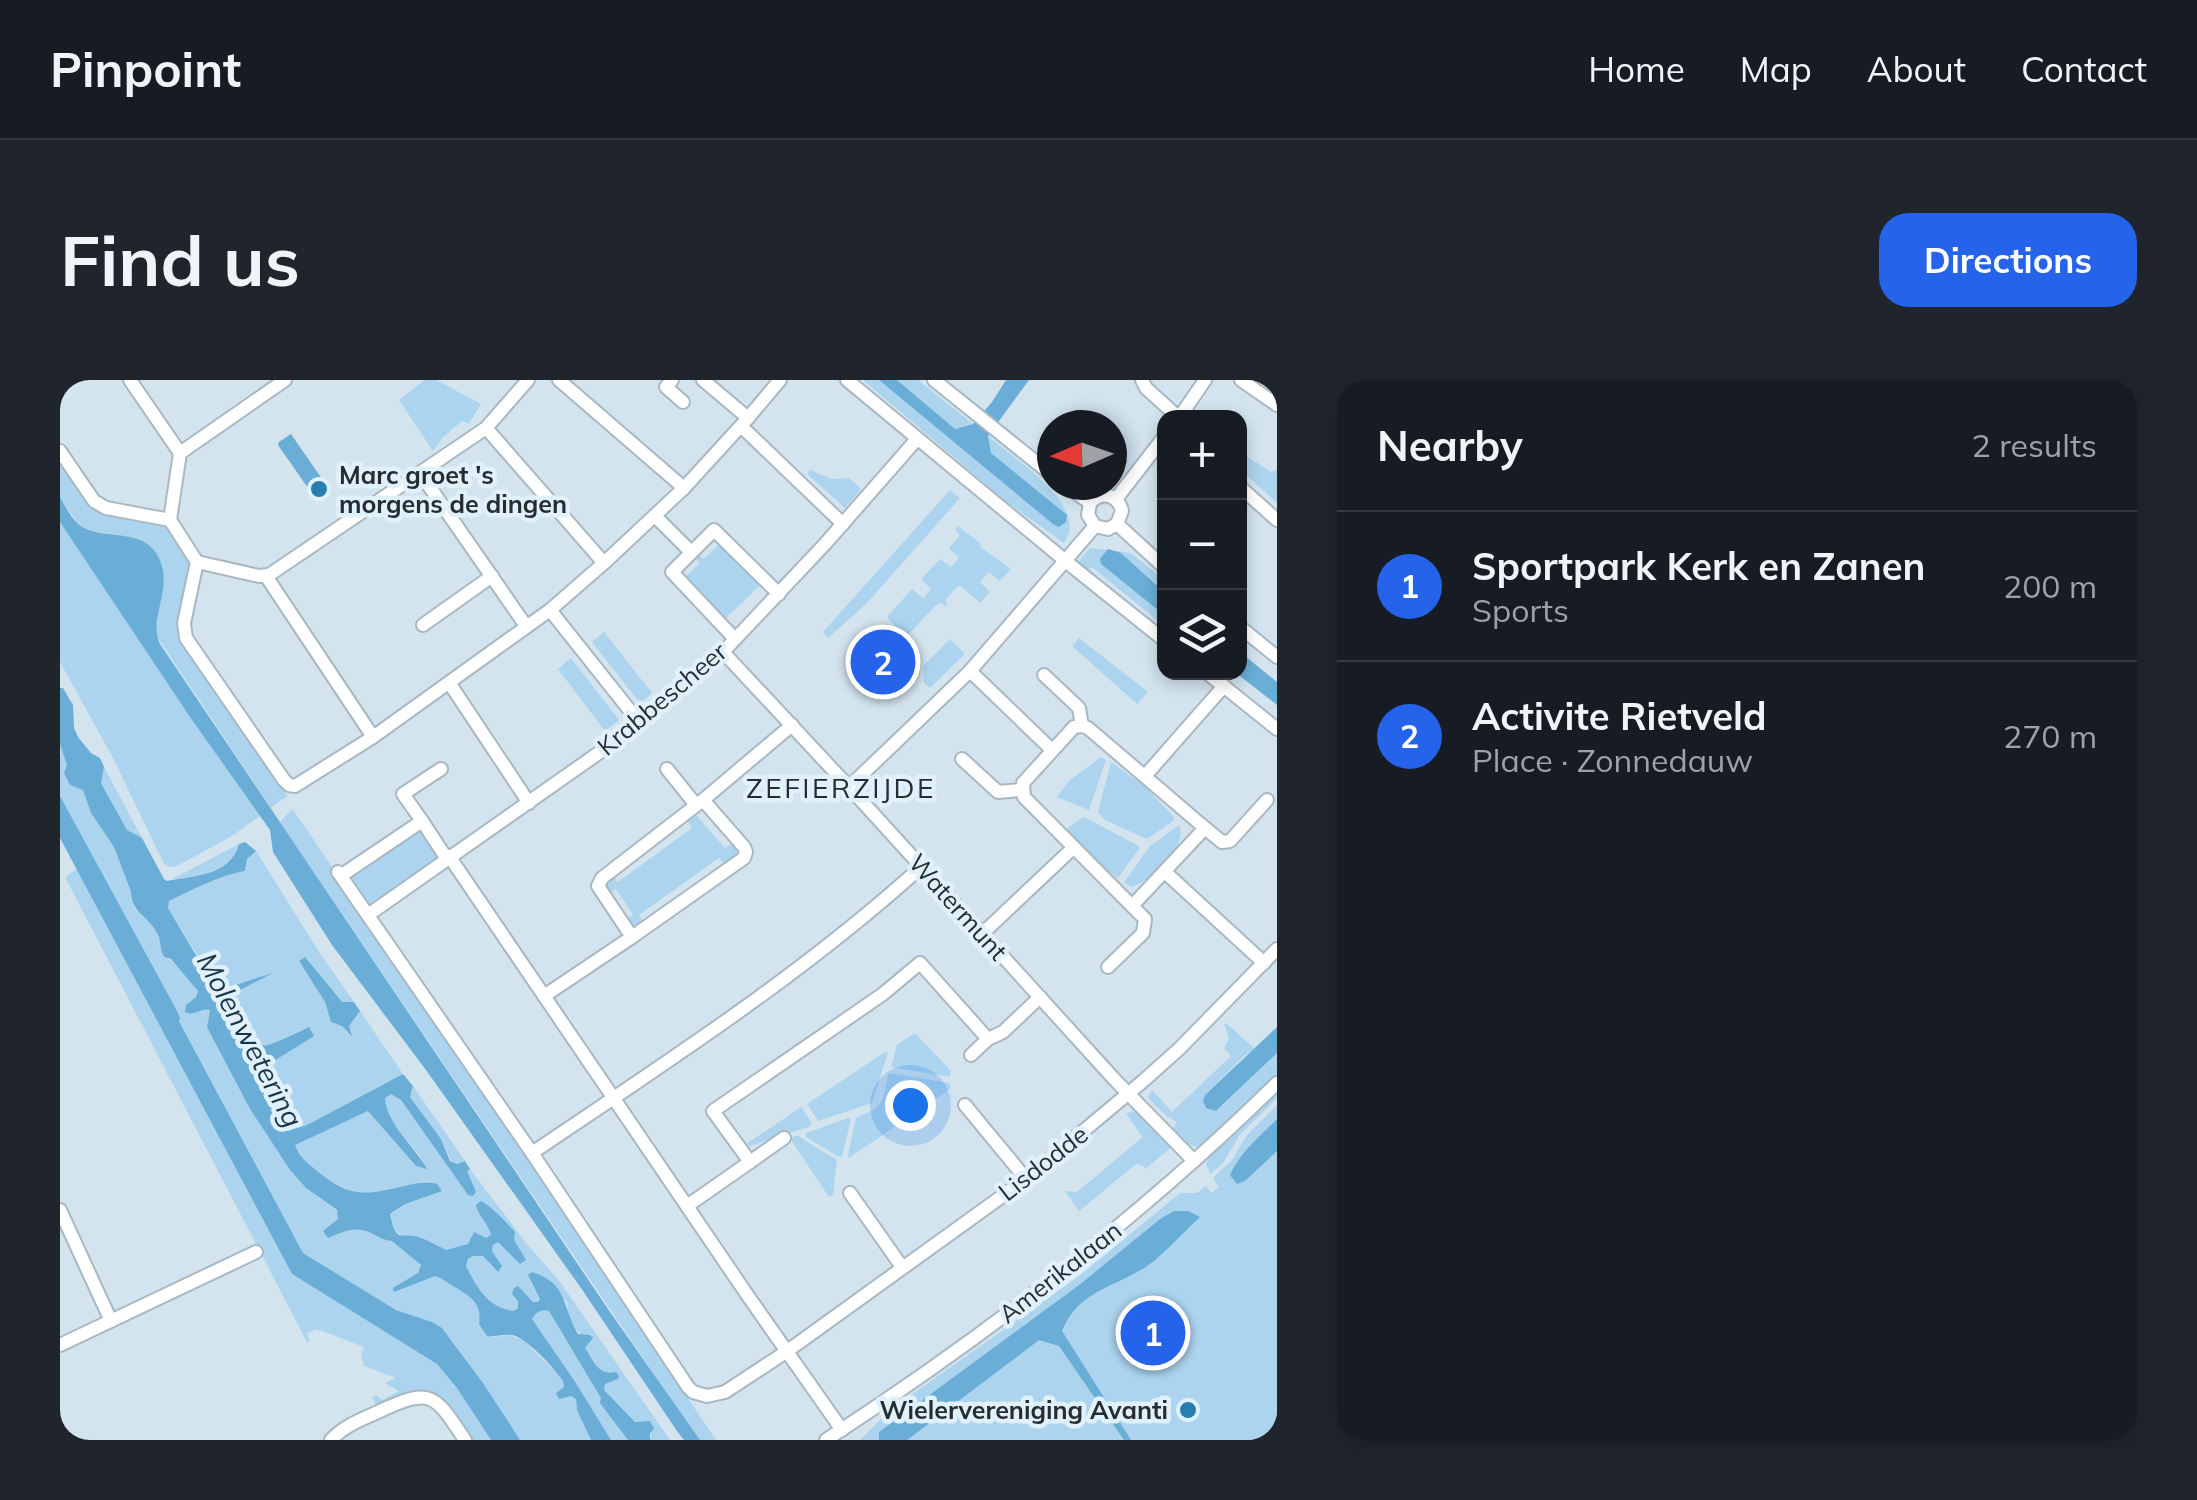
<!DOCTYPE html>
<meta charset="utf-8">
<style>
:root{--surface:#171b24;--page:#20242c;--text:#f1f3f6;--muted:#9ea1a6;--line:#363941;--accent:#2563eb}
body{margin:0;font-family:Mulish,sans-serif;background:var(--page);color:var(--text)}
.controls{position:absolute;right:30px;top:30px;display:grid;overflow:hidden;border-radius:20px;box-shadow:0 5px 15px #0003}
.controls button{width:90px;height:90px;display:grid;place-items:center;padding:0;border:0;border-bottom:2px solid var(--line);background:var(--surface);color:var(--text);font:50px sans-serif}
.compass{position:absolute;left:977px;top:30px;width:90px;height:90px;border-radius:50%;background:var(--surface);box-shadow:0 5px 15px #0003;rotate:268deg}
.you{position:absolute;left:850px;top:725px;width:35px;height:35px;margin:-25px;border:8px solid #fff;border-radius:50%;background:#1a73e8;box-shadow:0 0 0 15px #1a73e833}
.badge{display:grid;place-items:center;width:65px;height:65px;border-radius:50%;background:var(--accent);color:#fff;font-size:32px;font-weight:700}
.pin{position:absolute;translate:-50% -50%;border:5px solid #fff;box-shadow:0 2px 10px #0006}
.list{margin:0;padding:0;list-style:none}
h2{display:flex;justify-content:space-between;align-items:center;height:130px;margin:0;padding:0 40px;font-size:42px}
h2 small{font-size:32px;font-weight:400;color:var(--muted)}
.list li{display:grid;grid-template-columns:65px 1fr auto;gap:30px;align-items:center;box-sizing:border-box;height:150px;padding:0 40px;border-top:2px solid var(--line)}
.list b{display:block;font-size:38px;white-space:nowrap}
.list p{margin:0;font-size:32px;white-space:nowrap;color:var(--muted)}
.list em{font-size:32px;font-style:normal;color:var(--muted)}
.icon{flex:none;width:55px;height:55px;fill:none;stroke:currentColor;stroke-width:2;stroke-linecap:round;stroke-linejoin:round}
.map{position:relative;flex:none;width:1217px;height:1060px;overflow:hidden;border-radius:30px}
header{display:flex;align-items:center;gap:60px;box-sizing:border-box;height:140px;padding:0 50px;background:var(--surface);border-bottom:2px solid var(--line)}
header strong{font-size:48px}
nav{display:flex;gap:55px;margin-inline-start:auto;font-size:35px}
.intro{display:flex;align-items:center;justify-content:space-between;box-sizing:border-box;height:240px;padding:0 60px}
h1{margin:0;font-size:70px}
.button{padding:25px 45px;border-radius:30px;background:var(--accent);color:#fff;font-size:35px;font-weight:700}
main{display:flex;gap:60px;padding:0 60px}
aside{flex:1;background:var(--surface);border-radius:30px;box-shadow:0 5px 15px #0003}
.map>svg:first-child{display:block}
.green{fill:#acd4ee}
.water{fill:#6aadd6}
.lines{fill:none;stroke-linecap:round;stroke-linejoin:round}
.stream{stroke:#6aadd6;stroke-width:4}
.minor-casing{stroke:#a8b8c3;stroke-width:16}
.minor{stroke:#fff;stroke-width:12}
.poi-dot{fill:#287fae;stroke:#e0f1fc;stroke-width:4}
.labels{text-anchor:middle;stroke-width:9;stroke-linejoin:round;paint-order:stroke}
.poi-label{font-size:25px;font-weight:bold;fill:#262c30;stroke:#e0f1fc;text-anchor:start}
.street-label{font-size:25px;fill:#262c30;stroke:#e0f1fc}
.neighbourhood-label{font-size:28px;letter-spacing:2.5px;fill:#262c30;stroke:#e0f1fc}
.water-label{font-size:28px;font-style:italic;fill:#173547;stroke:#e0f1fc}
</style>
<header>
<strong>Pinpoint</strong>
<nav><a>Home</a><a>Map</a><a>About</a><a>Contact</a></nav>
</header>
<div class="intro"><h1>Find us</h1><a class="button">Directions</a></div>
<main>
<div class="map">
<svg width="1217" height="1060" viewBox="0 0 1217 1060">
<rect width="100%" height="100%" fill="#d3e4ef"/>
<g class="green">
<polygon points="365,0 376,0 421,24 409,44 402,41 383,57 373,71 339,20"/>
<path d="M803,0H819L999,147L931,73L928,56C953,78 1031,126 1004,163L948,123Z"/>
<polygon points="837,0 858,0 913,44 894,49"/>
<polygon points="1180,72 1211,92 1217,89 1217,123 1180,89"/>
<polygon points="0,78 35,130 107,145 132,182 121,261 227,416 211,428 96,255 98,240 87,164 75,158 32,151 19,146 0,117"/>
<polygon points="750,90 772,99 789,98 801,109 785,128 747,94"/>
<polygon points="890,110 900,118 806,224 768,258 763,252"/>
<polygon points="0,142 132,340 200,436 172,456 117,486 109,487 104,484 53,378 0,282"/>
<polygon points="898,146 921,164 920,167 951,189 940,201 929,192 920,202 930,212 920,223 899,205 885,220 888,223 885,226 882,223 876,225 823,281 804,260 818,247 828,257 837,248 827,237 852,209 863,218 871,209 861,199 880,179 891,187 899,178 889,168 900,155 895,150"/>
<polygon points="662,162 703,202 662,242 622,200 640,183 635,178 638,175 644,179"/>
<polygon points="1030,168 1071,173 1104,200 1104,212 1061,173 1041,184 1104,235 1104,246 1032,187 1027,191 1018,182"/>
<polygon points="544,252 592,313 580,323 532,262"/>
<polygon points="1019,258 1088,312 1077,324 1012,266"/>
<polygon points="890,259 905,274 870,308 864,303 863,286"/>
<polygon points="511,278 559,340 545,351 498,289"/>
<path d="M0,364L8,385L5,394L10,405L23,410L31,433L54,467L71,513C71,534 83,531 93,545C99,555 101,566 104,577C124,585 139,612 150,630L147,647L149,651L190,729L230,790L246,808L291,842L332,860L361,885L370,896H380L399,910L410,914L416,920L422,938L434,957L450,955L464,961L499,995L516,1019L517,1030L531,1060H460L391,959L372,942L336,930L243,873L0,416Z"/>
<polygon points="1041,377 1046,380 1029,430 997,417 1009,401"/>
<polygon points="1051,382 1084,406 1114,437 1113,441 1087,459 1045,440 1038,432"/>
<polygon points="44,387 82,458 67,450 41,403"/>
<polygon points="232,429 241,441 656,1060 640,1060 613,1022 220,442"/>
<path d="M633,436H637L665,468L672,463L677,469L676,477L666,486L659,478L579,535L584,544C578,547 570,546 566,540L573,535L556,509L549,513L546,503L553,496L558,502L632,448L627,440Z"/>
<polygon points="1024,437 1079,466 1079,469 1058,498 1043,487 1006,449"/>
<path d="M1119,445C1129,467 1092,499 1072,507L1064,503L1089,467Z"/>
<polygon points="360,451 378,478 347,504 310,525 291,497 312,479"/>
<path d="M179,464C171,490 137,500 112,499Z"/>
<path d="M196,471L259,572L294,622H282L239,581L265,622L271,642L282,645L291,653L289,646L300,631L343,694L247,745L228,751L219,747L218,740L225,727C203,728 199,708 201,688L248,647C188,675 193,678 158,620L202,597L161,610L153,601L108,528L109,521C134,509 158,496 185,491L187,479Z"/>
<path d="M18,489L232,894L377,984L397,1008L431,1060H412C378,1009 376,1000 317,1027L312,1017L316,1015L322,1020L339,1011L325,1003L334,999V997L304,986L301,977L304,967L257,949L247,953L250,961L247,962L6,499L7,495Z"/>
<path d="M1166,643L1195,669L1185,675L1145,715L1157,731L1217,673V695L1142,767C1128,768 1121,758 1112,750L1117,742L1104,734L1088,718L1092,710L1112,732L1171,676L1164,668L1169,658L1164,644Z"/>
<polygon points="855,653 891,691 890,697 831,687 837,665"/>
<polygon points="825,672 828,673 812,723 758,741 747,724"/>
<path d="M829,693L890,703V709L789,778L788,775L796,738C802,734 813,732 818,726C825,719 826,702 829,693Z"/>
<polygon points="353,706 405,781 397,784 391,781 381,759 350,717"/>
<polygon points="1217,711 1217,718 1179,756 1163,783 1150,794 1146,784 1150,774"/>
<path d="M331,714L341,720L408,815L406,791L410,789L466,863L500,902L610,1060H590L593,1045L590,1041L575,1042L547,1015L544,1009L545,1004L558,999L541,992L525,968L531,960C514,952 508,941 507,921L469,899L480,918L478,922H473L464,912L458,921V928L454,931C427,927 418,909 406,886L408,879L413,876H423L435,889L442,886L432,871L408,864L386,870L350,856L344,857L336,852L330,835L345,824L381,811L366,801C323,811 299,824 261,794C249,785 240,778 234,765L308,731L356,786L361,778C348,760 326,740 324,718Z"/>
<polygon points="1217,725 1217,739 1189,767 1174,786 1217,757 1217,1060 831,1060 1124,831 1114,831 1100,839 1019,905 819,1052 819,1060 800,1060 830,1030 1018,897 1120,813 1137,813 1146,806 1151,813 1159,807 1153,798 1172,780 1186,756"/>
<polygon points="741,727 751,742 751,746 690,766 685,765"/>
<polygon points="1072,731 1082,734 1113,766 1085,789 1083,786 1076,784 1019,831 1005,811 1017,812 1083,757 1066,734"/>
<polygon points="788,738 791,740 782,776 779,777 746,757 746,753"/>
<polygon points="734,756 738,756 777,780 773,815 769,817 731,760"/>
<polygon points="483,930 489,931 568,1060 551,1060 514,1000 472,939 477,932"/>
</g>
<g class="water">
<polygon points="819,0 837,0 895,49 913,44 932,22 946,0 969,0 928,56 931,73 1007,135 1006,142 999,147 993,144"/>
<polygon points="231,54 262,99 262,102 252,109 248,108 218,65 219,62"/>
<path d="M0,117C6,127 13,143 24,148C45,159 81,149 96,173C117,205 87,236 100,264L550,932L640,1060H624L617,1051L521,908L366,690L272,565L213,472L210,450L132,340L0,142Z"/>
<polygon points="1048,169 1061,173 1104,212 1104,235 1041,184 1040,179"/>
<polygon points="1180,272 1217,302 1217,325 1176,293 1180,292"/>
<path d="M0,308H3L13,325L14,348L18,357L31,373L40,378L44,387L41,403L67,450L82,458L104,499L107,501C133,496 170,496 179,464L185,462L196,471L187,479L185,491C158,496 134,509 109,521L108,528L134,572L160,610L213,593L158,621C191,679 191,674 249,647L254,656L201,689V705L209,724L216,727H227L218,740L219,747L228,751L247,745L343,694L353,706L350,717L381,759L390,781L397,784L405,781L410,789L407,791L416,812L413,816L408,815L341,720L331,714L325,718C326,743 355,767 367,789L356,786L308,731L235,765C239,778 250,785 261,794C292,819 309,814 345,806C357,803 365,801 377,804L382,811L345,824L330,834C337,867 341,850 361,858C369,861 378,866 386,870L408,864L414,852L426,858L431,855C429,844 418,836 416,825L421,821C430,825 448,844 455,852L454,860L466,880L460,884L438,862L433,865L432,871L442,886L438,892L423,876H413L408,879L406,886C418,909 427,927 454,931L458,928V921L452,914L454,908L458,906L473,922H478L480,919L468,895L472,892C508,903 502,927 518,954L530,955L533,958L525,968C534,981 538,996 556,992L559,996L558,999L545,1004L544,1010L575,1042L590,1041L594,1048L590,1054V1060H568L540,1023L541,1018L489,931C480,929 476,932 472,939L514,1000L551,1060H531L517,1030L516,1019L511,1016L499,1019L496,1013L504,1007L503,1001C494,988 467,958 452,955C444,954 435,957 427,956L419,944C422,925 413,918 398,909C389,904 384,899 375,896L334,912L333,908L358,893L361,885L332,861C322,860 318,856 309,852C294,846 282,852 268,858L263,851L278,839L277,830L246,808L230,790L190,729L149,651L147,647L150,630C141,627 134,637 125,632L126,625L136,617L138,611L111,579L104,577C99,568 102,563 97,553C89,536 71,533 71,512L54,467L31,433L23,410L10,405L4,393L7,385L0,364Z"/>
<polygon points="0,416 117,631 120,638 119,641 243,873 336,930 372,942 382,948 423,1003 460,1060 431,1060 397,1008 377,984 232,894 0,458"/>
<polygon points="245,577 282,622 294,622 300,631 289,646 292,656 282,646 271,642 265,622 239,581"/>
<polygon points="1217,647 1217,673 1156,731 1146,728 1143,721 1145,715"/>
<path d="M1217,739V771L1185,801L1177,804L1170,795C1180,772 1200,756 1217,739Z"/>
<path d="M1114,831H1128L1140,837C1125,851 1110,867 1094,881C1059,908 1020,907 1002,951L1071,1060H1064L999,966L979,960L847,1060H819V1052L1019,905L1100,839Z"/>
</g>
<g class="lines">
<polyline class="stream" points="1199,1060 1217,1049"/>
<g class="minor-casing">
<g id="minor">
<polyline points="70,0 120,73"/>
<polyline points="499,0 624,108"/>
<polyline points="612,0 606,7 623,22"/>
<polyline points="643,0 688,38"/>
<polyline points="787,0 1019,192 1104,260"/>
<polyline points="874,0 992,95"/>
<polyline points="1082,0 1086,8 1119,38 1145,0"/>
<polyline points="1181,0 1217,25"/>
<polyline points="681,46 783,144"/>
<polyline points="426,48 544,183"/>
<polyline points="0,71 34,121 46,128 110,140 137,182 124,243 126,258 224,400 229,405 235,406 313,357 490,230 544,183 624,108 688,38 720,0"/>
<polyline points="360,93 466,246"/>
<polyline points="1005,105 1030,123"/>
<polyline points="1180,107 1217,140"/>
<polyline points="1056,119 1104,57"/>
<path d="M1030,123C1042,110 1058,115 1062,131L1057,144"/>
<polyline points="1030,123 1028,135 1035,146 1048,149 1057,144"/>
<polyline points="595,136 631,172"/>
<polyline points="110,140 120,73 225,0"/>
<polyline points="1057,144 1104,187"/>
<polyline points="137,182 199,196 209,195 426,48 468,0"/>
<polyline points="206,196 313,357"/>
<polyline points="490,230 579,342"/>
<polyline points="363,245 432,196"/>
<polyline points="1180,247 1217,277"/>
<polyline points="675,259 612,192 654,150 719,214"/>
<polyline points="663,272 789,407 1055,700 1134,781"/>
<polyline points="910,291 992,370"/>
<polyline points="1146,292 1217,349"/>
<polyline points="984,295 1019,328 1022,346"/>
<polyline points="390,304 469,423"/>
<polygon points="1022,346 1028,348 1145,448 1072,526 964,417 963,403 1014,347"/>
<polyline points="902,379 938,412 962,410"/>
<polyline points="607,389 636,425"/>
<polyline points="1085,396 1164,306"/>
<polyline points="789,407 910,291 1035,146"/>
<polyline points="643,420 684,467 686,472 684,478 572,557 538,506 542,498 643,420 732,345"/>
<polyline points="362,441 343,414 381,389"/>
<polyline points="1145,448 1162,462 1170,461 1207,420"/>
<polyline points="389,476 688,916 782,1050"/>
<polyline points="278,492 472,773 628,1007 633,1012 647,1016 665,1012 726,972 966,799 1082,702 1119,669 1217,569"/>
<polyline points="1105,492 1204,583"/>
<polyline points="282,495 362,441 387,479"/>
<polyline points="308,535 550,365 663,272 765,164 857,59"/>
<polyline points="922,554 1013,468"/>
<polyline points="1048,587 1083,553 1085,539 1072,526"/>
<polyline points="484,616 572,557"/>
<polyline points="911,675 928,659"/>
<polyline points="905,725 966,799"/>
<path d="M472,773C605,683 742,595 861,487"/>
<polyline points="690,782 724,758"/>
<polyline points="790,813 842,887"/>
<polyline points="627,826 690,782 653,731 823,614 860,583 928,659 943,652 980,617"/>
<polyline points="0,830 51,941"/>
<polyline points="0,965 196,872"/>
<path d="M271,1060C284,1046 300,1040 318,1032C371,1007 374,1013 405,1060"/>
<path d="M766,1060C927,955 1080,838 1217,703"/>
</g>
</g>
<use href="#minor" class="minor"/>
</g>
<g class="poi-dot">
<circle cx="259" cy="109" r="10"/>
<circle cx="1128" cy="1030" r="10"/>
</g>
<g class="labels">
<g class="poi-label">
<text x="279" y="104">Marc groet 's<tspan x="279" dy="29">morgens de dingen</tspan></text>
<text x="1108" y="1039" text-anchor="end">Wielervereniging Avanti</text>
</g>
<g class="street-label">
<text transform="translate(602 319) rotate(-40)" y="9">Krabbescheer</text>
<text transform="translate(898 527) rotate(48)" y="9">Watermunt</text>
<text transform="translate(983 783) rotate(-38)" y="9">Lisdodde</text>
<text transform="translate(1000 892) rotate(-38)" y="9">Amerikalaan</text>
</g>
<g class="neighbourhood-label">
<text x="781" y="418">ZEFIERZIJDE</text>
</g>
<g class="water-label">
<text transform="translate(190 660) rotate(62)" y="10">Molenwetering</text>
</g>
</g>
</svg>
<div class="controls">
<button>+</button>
<button>−</button>
<button><svg class="icon" aria-label="layers" viewBox="0 0 24 24"><path d="M12 4l9 5-9 5-9-5zM3 14l9 5 9-5"/></svg></button>
</div>
<svg class="compass" viewBox="-18 -18 36 36"><path d="M0-13l5 13h-10z" fill="#e53935"/><path d="M0 13l5-13h-10z" fill="#9ea1a6"/></svg>
<div class="you"></div>
<div class="pin badge" style="left:1093px;top:953px">1</div>
<div class="pin badge" style="left:823px;top:282px">2</div>
</div>
<aside>
<h2>Nearby<small>2 results</small></h2>
<ul class="list">
<li><span class="badge">1</span><div><b>Sportpark Kerk en Zanen</b><p>Sports</p></div><em>200 m</em></li>
<li><span class="badge">2</span><div><b>Activite Rietveld</b><p>Place · Zonnedauw</p></div><em>270 m</em></li>
</ul>
</aside>
</main>
